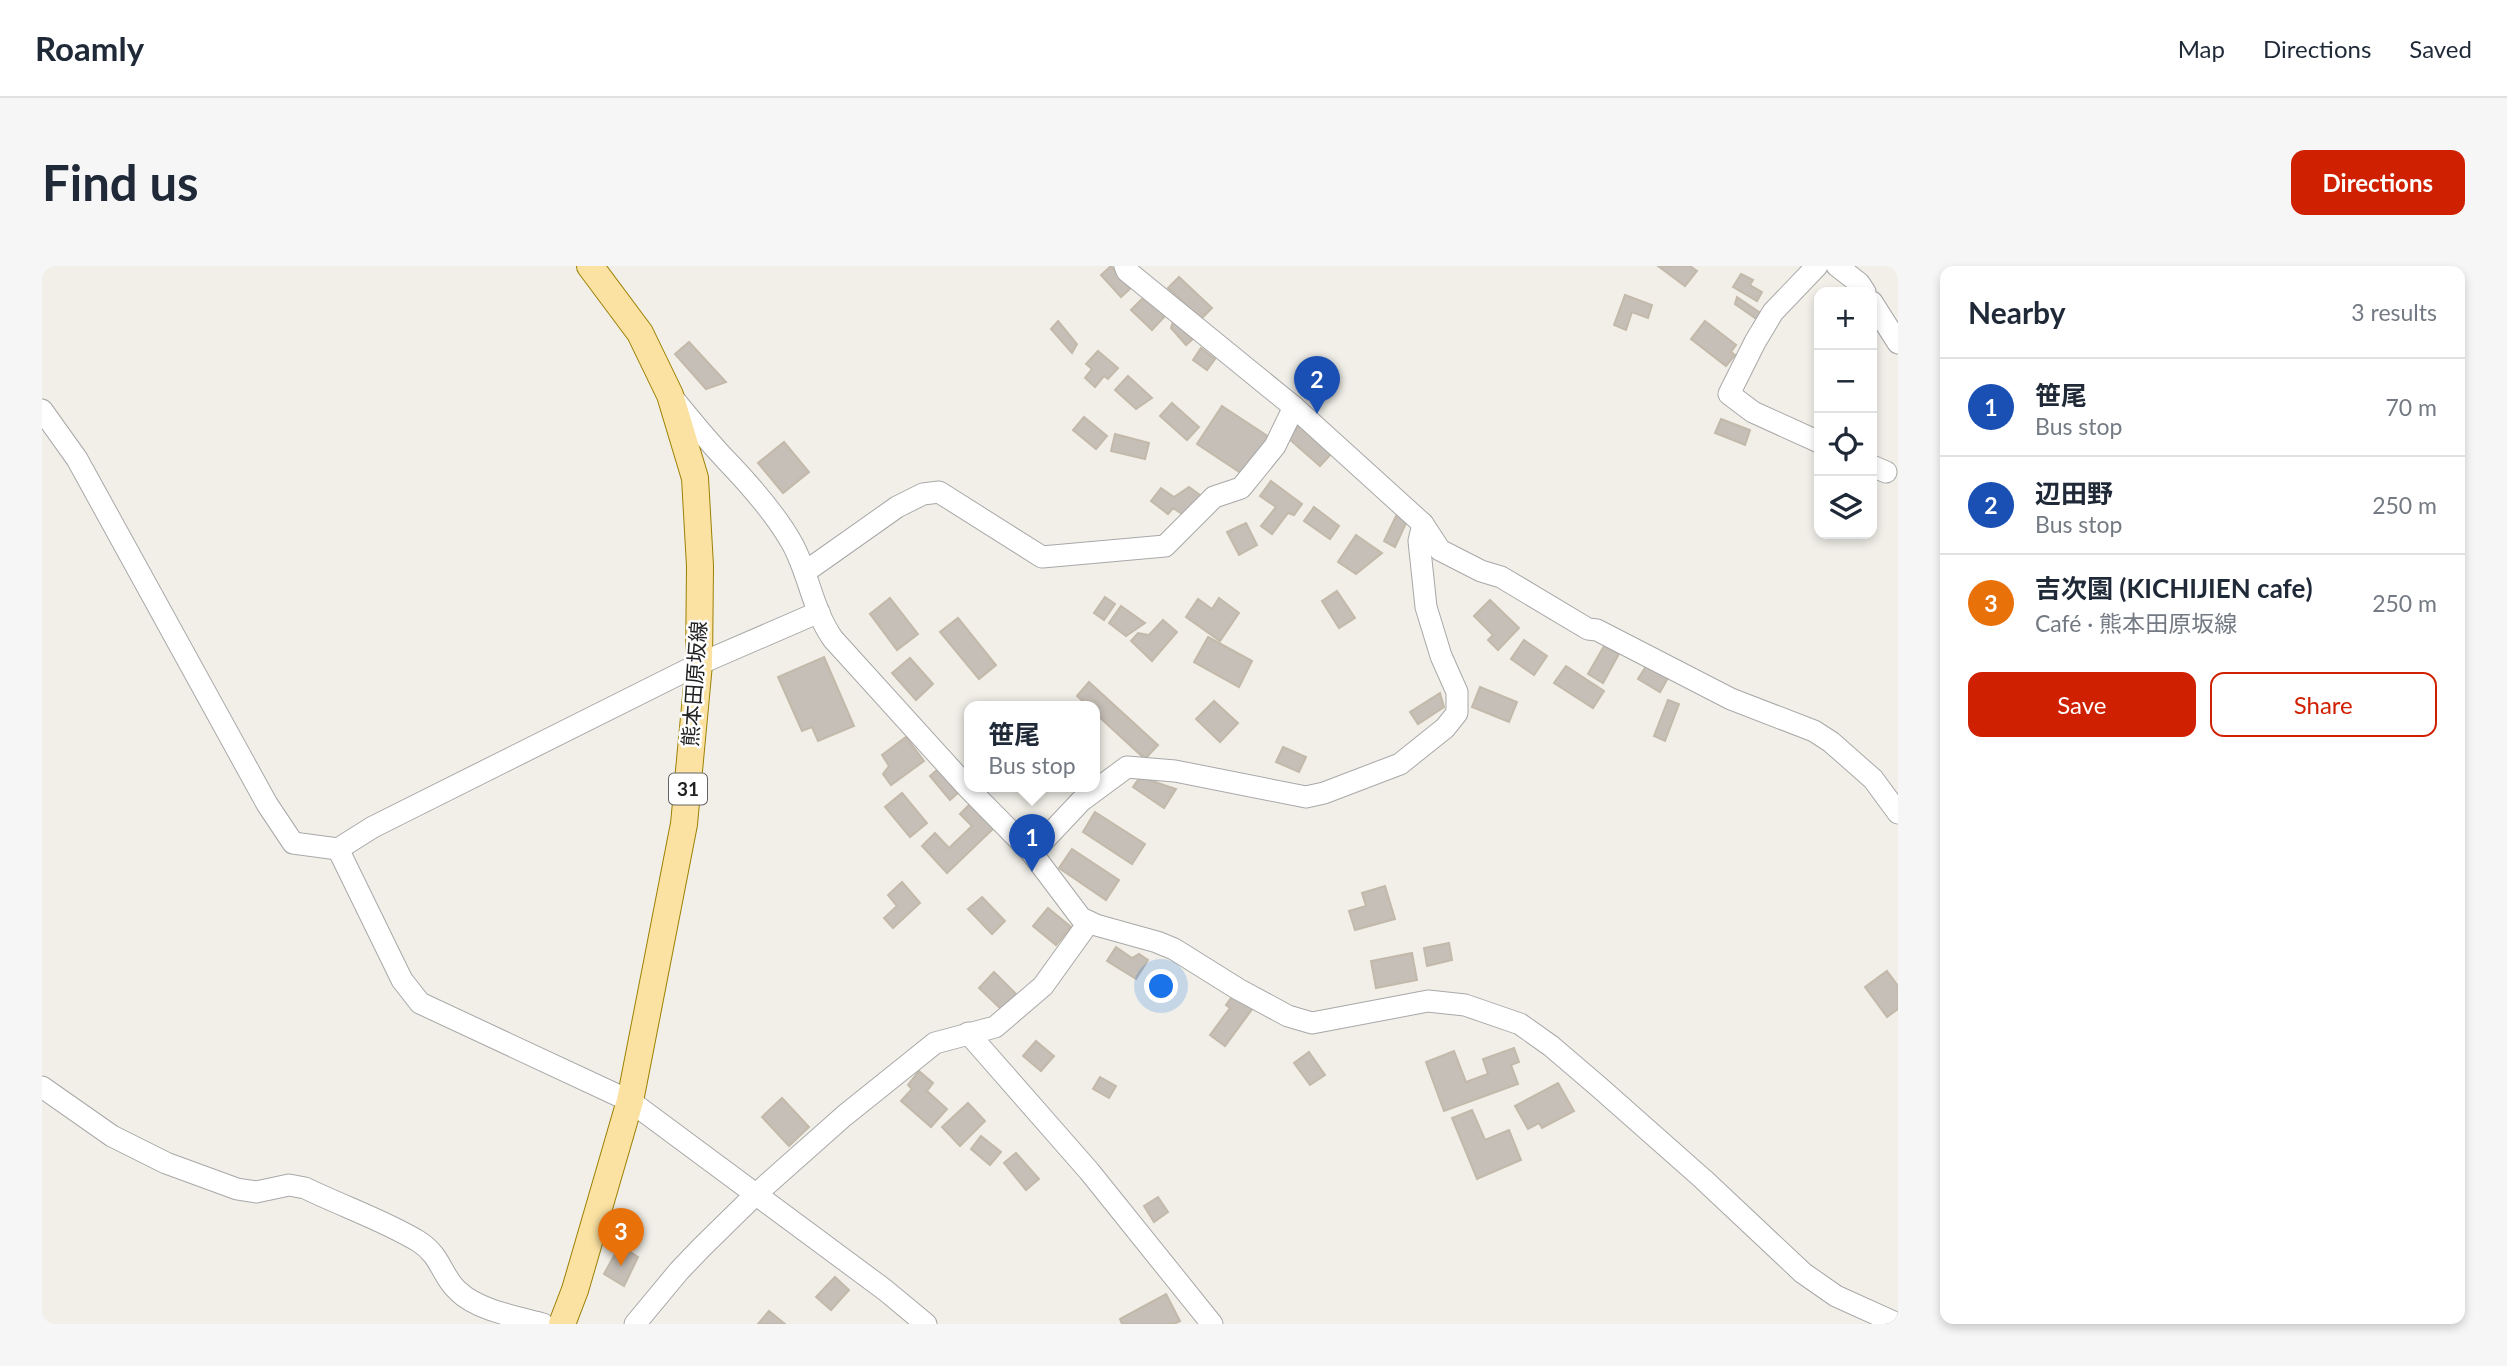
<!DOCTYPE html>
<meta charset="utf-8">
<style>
:root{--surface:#fff;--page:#f6f6f7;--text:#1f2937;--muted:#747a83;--line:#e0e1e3;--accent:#d02002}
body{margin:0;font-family:Lato,"Noto Sans JP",sans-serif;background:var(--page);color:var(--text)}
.controls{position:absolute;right:21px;top:21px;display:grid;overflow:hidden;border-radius:14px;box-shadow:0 4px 10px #0003}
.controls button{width:63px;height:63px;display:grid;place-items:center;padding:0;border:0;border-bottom:2px solid var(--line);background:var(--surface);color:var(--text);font:35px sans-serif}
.you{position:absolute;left:1120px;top:721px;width:24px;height:24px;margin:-18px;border:5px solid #fff;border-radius:50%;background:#1a73e8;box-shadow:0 0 0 10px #1a73e833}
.badge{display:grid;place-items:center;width:46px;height:46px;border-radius:50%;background:var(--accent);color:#fff;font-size:23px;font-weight:700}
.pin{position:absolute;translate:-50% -58px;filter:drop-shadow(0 2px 4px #0008)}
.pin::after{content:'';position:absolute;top:37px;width:24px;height:21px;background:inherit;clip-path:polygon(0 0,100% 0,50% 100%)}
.popup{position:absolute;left:922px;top:435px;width:136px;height:91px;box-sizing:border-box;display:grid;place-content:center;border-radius:14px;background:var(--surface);filter:drop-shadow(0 2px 5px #0005);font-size:23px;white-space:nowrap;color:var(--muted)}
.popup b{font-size:26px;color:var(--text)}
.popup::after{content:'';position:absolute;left:50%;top:100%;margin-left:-14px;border:14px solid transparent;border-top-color:var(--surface)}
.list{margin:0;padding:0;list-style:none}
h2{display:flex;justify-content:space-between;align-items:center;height:91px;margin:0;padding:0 28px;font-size:30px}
h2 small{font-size:23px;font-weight:400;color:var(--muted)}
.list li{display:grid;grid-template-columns:46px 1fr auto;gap:21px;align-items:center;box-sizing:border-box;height:98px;padding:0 28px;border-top:2px solid var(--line)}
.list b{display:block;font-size:26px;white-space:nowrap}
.list p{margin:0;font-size:23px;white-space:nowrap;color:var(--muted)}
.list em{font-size:23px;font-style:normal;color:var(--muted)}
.actions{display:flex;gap:14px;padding:21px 28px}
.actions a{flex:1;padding:16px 0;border:2px solid var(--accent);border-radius:14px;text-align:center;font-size:24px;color:var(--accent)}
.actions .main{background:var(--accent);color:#fff}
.icon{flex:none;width:38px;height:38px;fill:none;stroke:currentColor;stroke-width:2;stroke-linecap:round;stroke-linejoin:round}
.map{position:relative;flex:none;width:1856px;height:1058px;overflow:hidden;border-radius:14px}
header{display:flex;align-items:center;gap:42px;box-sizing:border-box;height:98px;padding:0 35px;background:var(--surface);border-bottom:2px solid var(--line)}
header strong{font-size:33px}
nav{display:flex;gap:38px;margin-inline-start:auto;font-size:24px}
.intro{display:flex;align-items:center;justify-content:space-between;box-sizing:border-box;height:168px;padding:0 42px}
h1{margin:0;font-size:49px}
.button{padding:18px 32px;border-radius:14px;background:var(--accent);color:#fff;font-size:24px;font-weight:700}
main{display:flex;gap:42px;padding:0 42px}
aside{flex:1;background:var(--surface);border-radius:14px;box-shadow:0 4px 10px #0003}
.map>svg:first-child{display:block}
.building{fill:#c6bfb7;stroke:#c3b9aa;stroke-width:2}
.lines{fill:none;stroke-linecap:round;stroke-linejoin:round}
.minor-casing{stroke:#a8a8a8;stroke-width:23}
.major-casing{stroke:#9c8002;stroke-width:28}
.minor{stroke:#fff;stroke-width:21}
.major{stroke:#fbe2a3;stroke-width:26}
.labels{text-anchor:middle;stroke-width:5;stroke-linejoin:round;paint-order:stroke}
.shield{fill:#fff;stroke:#646464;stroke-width:2}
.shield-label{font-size:19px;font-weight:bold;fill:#212121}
.street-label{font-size:21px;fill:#212121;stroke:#fff}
</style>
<header>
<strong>Roamly</strong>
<nav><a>Map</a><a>Directions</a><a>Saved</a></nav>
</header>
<div class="intro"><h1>Find us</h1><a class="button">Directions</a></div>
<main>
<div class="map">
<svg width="1856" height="1058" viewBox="0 0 1856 1058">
<rect width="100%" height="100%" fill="#f1efe8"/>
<g class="building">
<polygon points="1069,0 1089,22 1079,31 1059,9"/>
<polygon points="1616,0 1648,0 1655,5 1643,20"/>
<polygon points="1699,8 1711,14 1708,19 1720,26 1715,35 1691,21"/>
<polygon points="1137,11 1170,42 1159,53 1126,22"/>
<polygon points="1583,29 1610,39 1606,52 1590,46 1584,64 1572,59"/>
<polygon points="1102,31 1123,50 1110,64 1089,44"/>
<polygon points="1695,31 1720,48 1716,54 1693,38"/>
<polygon points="1132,53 1151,73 1144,79 1129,62"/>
<polygon points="1016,55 1035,78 1030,87 1009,63"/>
<polygon points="1663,55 1694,79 1689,86 1693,89 1684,100 1649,73"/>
<polygon points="647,76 684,116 664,123 633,88"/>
<polygon points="1159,82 1173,93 1165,104 1151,94"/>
<polygon points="1056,85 1076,102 1066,113 1062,110 1053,121 1043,112 1050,103 1044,98"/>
<polygon points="1086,110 1110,132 1094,143 1073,124"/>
<polygon points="1130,137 1157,161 1145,174 1118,150"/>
<polygon points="1180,140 1227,171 1202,209 1155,178"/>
<polygon points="1042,151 1065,170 1054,183 1031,164"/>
<polygon points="1679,153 1708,164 1703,179 1673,167"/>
<polygon points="1257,160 1289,188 1278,200 1246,172"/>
<polygon points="1073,168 1107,177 1103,193 1069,185"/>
<polygon points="742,176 767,206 741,227 716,197"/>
<polygon points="1229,215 1260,238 1252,249 1246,247 1230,268 1219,260 1234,241 1218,230"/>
<polygon points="1147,221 1158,229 1143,250 1131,242 1126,248 1109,235 1119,222 1132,231"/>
<polygon points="1272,241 1297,260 1288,273 1262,255"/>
<polygon points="1354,250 1365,255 1353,281 1342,275"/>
<polygon points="1204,257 1215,279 1197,289 1185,266"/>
<polygon points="1314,269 1340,287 1314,308 1296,296"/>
<polygon points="1295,325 1313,352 1297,362 1280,335"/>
<polygon points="1063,331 1073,338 1062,354 1052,347"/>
<polygon points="848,332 876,368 855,384 828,348"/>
<polygon points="1177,332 1197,347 1178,375 1144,351 1156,333 1170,343"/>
<polygon points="1448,334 1477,362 1456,384 1446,374 1451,369 1432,350"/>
<polygon points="1079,340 1103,357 1084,370 1067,357"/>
<polygon points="916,352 954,399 937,413 898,366"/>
<polygon points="1121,354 1135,366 1110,395 1089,375 1096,367 1107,369"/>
<polygon points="1166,371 1210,395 1197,421 1152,396"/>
<polygon points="1482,374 1505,390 1492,409 1469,393"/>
<polygon points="1562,380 1577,388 1561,417 1546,408"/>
<polygon points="782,391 812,460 776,475 770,461 760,465 736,411"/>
<polygon points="868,392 891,418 874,434 850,407"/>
<polygon points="1606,397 1627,410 1618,426 1596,413"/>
<polygon points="1524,400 1562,425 1551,442 1512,417"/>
<polygon points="1047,416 1116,479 1103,493 1053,447 1053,440 1046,440 1035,430"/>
<polygon points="1438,421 1475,436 1467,456 1430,441"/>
<polygon points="1398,427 1402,441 1376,458 1368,446"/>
<polygon points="1626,434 1637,438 1623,475 1612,470"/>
<polygon points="1172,435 1196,457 1178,476 1154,453"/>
<polygon points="864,471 882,495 849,519 841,508 847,500 840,489"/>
<polygon points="1241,481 1264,491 1257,506 1234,496"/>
<polygon points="896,503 916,527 908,534 888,510"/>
<polygon points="1098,511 1134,523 1122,542 1091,521"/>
<polygon points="860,527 885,557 868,571 843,541"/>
<polygon points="929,537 952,562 905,607 880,580 893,567 907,582 930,560 918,548"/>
<polygon points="1053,546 1103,578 1090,598 1041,566"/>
<polygon points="1030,583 1077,614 1064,634 1017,602"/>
<polygon points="860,616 878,637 851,662 842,652 855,640 846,629"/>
<polygon points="1343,620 1353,653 1313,664 1307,645 1324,640 1320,627"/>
<polygon points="940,631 963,655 950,668 926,643"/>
<polygon points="1006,642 1029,661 1014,679 991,660"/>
<polygon points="1407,677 1410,694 1385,700 1382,682"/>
<polygon points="1074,681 1090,692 1097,688 1106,694 1094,713 1065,695"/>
<polygon points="1370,687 1375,714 1334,722 1329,695"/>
<polygon points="1845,705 1856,720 1856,743 1845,751 1823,721"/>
<polygon points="952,706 975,729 960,744 937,722"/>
<polygon points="1192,728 1211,742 1183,780 1168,769 1188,742 1184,739"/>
<polygon points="994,775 1012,790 999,805 981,790"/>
<polygon points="1472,782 1477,796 1469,799 1476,818 1402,845 1384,796 1412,785 1424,816 1446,808 1441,793"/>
<polygon points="1267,786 1283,809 1268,819 1252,797"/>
<polygon points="877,805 891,817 885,825 905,843 889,861 859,835 870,823 866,819"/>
<polygon points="1058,811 1074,820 1067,832 1051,823"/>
<polygon points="1516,817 1532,845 1500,862 1497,857 1486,863 1473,840"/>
<polygon points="740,832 767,861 747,880 720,851"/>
<polygon points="926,837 943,855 918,880 900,861"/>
<polygon points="1430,844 1443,874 1467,864 1479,894 1435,913 1410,852"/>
<polygon points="939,870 959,886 948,899 929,883"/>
<polygon points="974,887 997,913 984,924 962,897"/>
<polygon points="1116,931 1126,946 1112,956 1102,940"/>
<polygon points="578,979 596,991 582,1020 562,1008"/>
<polygon points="793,1011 807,1024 789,1044 774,1031"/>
<polygon points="1124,1028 1138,1055 1132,1058 1080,1058 1078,1053"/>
<polygon points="727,1045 743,1058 716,1058"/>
</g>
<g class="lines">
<g class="minor-casing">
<g id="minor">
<polyline points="1083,0 1085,5 1252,141 1381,258 1398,284 1439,305 1459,311 1546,363 1555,364 1689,433 1772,465 1789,476 1831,513 1856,547"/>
<polyline points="1775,0 1731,46 1713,76 1687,128 1711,146 1777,176"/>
<polyline points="1795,0 1817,17 1823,26"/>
<polyline points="1830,36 1856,77"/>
<path d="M631,132C648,153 665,174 684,194C708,219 734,248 751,279C767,309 771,345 791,373L927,523L990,587L1039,652L1054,659L1115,676L1132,683L1196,723L1246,750L1270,757L1386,735L1423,739L1478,758L1509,780L1557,821L1661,913L1761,1007L1794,1030L1856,1058"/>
<polyline points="0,144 35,193 225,538 251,577 296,583 331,561 657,398 777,346"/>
<polyline points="1830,200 1844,206"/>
<polyline points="763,306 855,241 881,228 897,226 1000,291 1123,280 1172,231 1199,222 1233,180 1252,141"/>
<polyline points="296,583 360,714 378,737 588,835 843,1024 884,1058"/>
<polyline points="990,587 1039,535 1085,501 1133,505 1264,531 1282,527 1358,498 1403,462 1415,447 1415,426 1399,390 1384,341 1377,275 1381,258"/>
<polyline points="926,767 1047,905 1170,1058"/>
<path d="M0,821L70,870L124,897L195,923L214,926L247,919L263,922C300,940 341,954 376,975C400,990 399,1010 416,1025C435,1044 475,1051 501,1058"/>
<polyline points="593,1058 637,1005 660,981 713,929 802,850 893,777 953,761 1001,720 1047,656"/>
</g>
</g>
<g class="major-casing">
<polyline id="major" points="520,1058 533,1024 588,835 642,558 657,398 658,300 653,212 628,129 598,67 548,0"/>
</g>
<use href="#minor" class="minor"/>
<use href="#major" class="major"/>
</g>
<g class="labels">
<rect class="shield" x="627" y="507.5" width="38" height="31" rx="5"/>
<g class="shield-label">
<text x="646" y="530">31</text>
</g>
<g class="street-label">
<text transform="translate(653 418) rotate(-86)" y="7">熊本田原坂線</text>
</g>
</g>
</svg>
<div class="controls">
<button>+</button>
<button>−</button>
<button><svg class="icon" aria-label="locate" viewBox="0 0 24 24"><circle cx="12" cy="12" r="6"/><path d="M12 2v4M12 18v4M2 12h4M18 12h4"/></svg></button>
<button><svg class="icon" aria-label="layers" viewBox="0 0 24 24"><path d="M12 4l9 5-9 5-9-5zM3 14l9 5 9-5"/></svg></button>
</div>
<div class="you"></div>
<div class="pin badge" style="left:990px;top:606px;background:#1a4fb4">1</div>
<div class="popup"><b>笹尾</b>Bus stop</div>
<div class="pin badge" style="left:1275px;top:148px;background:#1a4fb4">2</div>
<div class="pin badge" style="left:579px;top:1000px;background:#e8710a">3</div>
</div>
<aside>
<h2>Nearby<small>3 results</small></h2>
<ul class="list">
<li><span class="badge" style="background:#1a4fb4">1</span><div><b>笹尾</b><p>Bus stop</p></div><em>70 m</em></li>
<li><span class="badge" style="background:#1a4fb4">2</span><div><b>辺田野</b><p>Bus stop</p></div><em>250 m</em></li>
<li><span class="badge" style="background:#e8710a">3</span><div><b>吉次園 (KICHIJIEN cafe)</b><p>Café · 熊本田原坂線</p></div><em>250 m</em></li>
</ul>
<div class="actions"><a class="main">Save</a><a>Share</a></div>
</aside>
</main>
